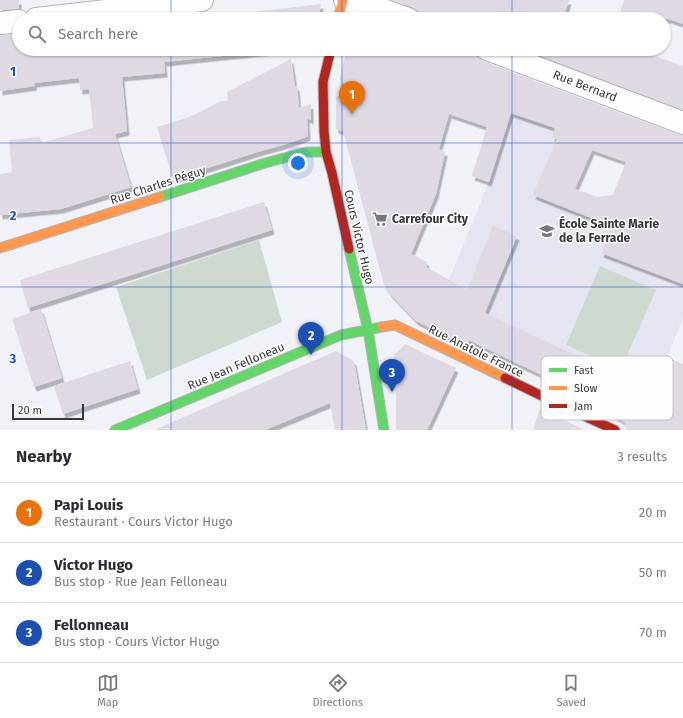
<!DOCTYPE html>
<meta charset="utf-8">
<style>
:root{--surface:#fff;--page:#f7f7f7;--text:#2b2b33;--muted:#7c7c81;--line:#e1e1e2;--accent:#77787d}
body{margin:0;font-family:"Fira Sans",sans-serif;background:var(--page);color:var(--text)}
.scale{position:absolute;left:12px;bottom:10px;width:72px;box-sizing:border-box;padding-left:4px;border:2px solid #36373b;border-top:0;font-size:11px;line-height:14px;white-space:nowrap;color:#36373b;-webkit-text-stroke:3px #fdfdfd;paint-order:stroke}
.you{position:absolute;left:298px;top:163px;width:14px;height:14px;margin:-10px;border:3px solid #fff;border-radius:50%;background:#1a73e8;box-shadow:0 0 0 6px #1a73e833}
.badge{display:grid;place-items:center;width:26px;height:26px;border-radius:50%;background:var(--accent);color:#fff;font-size:13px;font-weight:700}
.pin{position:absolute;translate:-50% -33px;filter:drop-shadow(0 1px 2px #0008)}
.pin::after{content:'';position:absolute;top:21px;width:14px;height:12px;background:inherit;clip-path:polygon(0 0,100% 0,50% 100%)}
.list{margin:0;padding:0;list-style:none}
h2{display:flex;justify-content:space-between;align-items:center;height:52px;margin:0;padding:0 16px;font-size:17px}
h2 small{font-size:13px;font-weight:400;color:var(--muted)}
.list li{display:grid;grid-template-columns:26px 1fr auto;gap:12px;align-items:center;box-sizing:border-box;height:60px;padding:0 16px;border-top:1px solid var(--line)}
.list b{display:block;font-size:15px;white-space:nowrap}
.list p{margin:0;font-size:13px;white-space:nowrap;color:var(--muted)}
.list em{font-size:13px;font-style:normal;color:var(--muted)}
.icon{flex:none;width:22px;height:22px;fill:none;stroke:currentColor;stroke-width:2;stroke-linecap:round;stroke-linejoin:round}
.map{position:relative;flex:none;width:683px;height:430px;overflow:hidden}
.search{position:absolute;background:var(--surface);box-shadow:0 1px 3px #0004;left:12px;right:12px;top:12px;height:44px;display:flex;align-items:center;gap:10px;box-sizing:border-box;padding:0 14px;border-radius:22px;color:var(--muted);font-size:15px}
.sheet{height:232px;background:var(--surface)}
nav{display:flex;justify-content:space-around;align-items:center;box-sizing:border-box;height:56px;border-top:1px solid var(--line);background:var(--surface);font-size:11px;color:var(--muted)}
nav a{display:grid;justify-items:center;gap:2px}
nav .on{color:var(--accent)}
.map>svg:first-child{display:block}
.built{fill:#e4e5f1}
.green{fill:#cedacf}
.building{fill:#ded9e2;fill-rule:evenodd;filter:url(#shadow)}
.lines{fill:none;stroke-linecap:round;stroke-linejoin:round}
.street-casing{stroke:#b4b4b9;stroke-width:24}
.fast-casing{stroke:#b4b4b9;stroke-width:11}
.slow-casing{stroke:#b4b4b9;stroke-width:11}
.jam-casing{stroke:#b4b4b9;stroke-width:11}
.street{stroke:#fdfdfe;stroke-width:22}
.fast{stroke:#63d668;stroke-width:9}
.slow{stroke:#ff974d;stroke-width:9}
.jam{stroke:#b3261e;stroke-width:9}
.grid{fill:none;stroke:#1d4ed8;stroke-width:1;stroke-opacity:0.55}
.labels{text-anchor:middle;stroke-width:3;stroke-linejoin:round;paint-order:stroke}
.street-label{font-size:12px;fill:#36373b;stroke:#fdfdfd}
.poi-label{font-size:12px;font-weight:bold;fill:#36373b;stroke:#fdfdfd;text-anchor:start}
.key{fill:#fdfdfd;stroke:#c1c2c3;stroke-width:1}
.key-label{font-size:11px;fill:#36373b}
.grid-label{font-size:13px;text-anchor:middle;font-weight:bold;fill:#1d4ed8;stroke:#fdfdfd;stroke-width:3;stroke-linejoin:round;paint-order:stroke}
</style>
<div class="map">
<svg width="683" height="430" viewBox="0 0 683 430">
<defs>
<filter id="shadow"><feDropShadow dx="2.5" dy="4.5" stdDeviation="0" flood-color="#0004"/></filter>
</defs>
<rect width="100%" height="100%" fill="#f1f2f8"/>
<polygon class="built" points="505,71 609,109 567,209 683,252 683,318 641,422 444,292 489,182 472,176"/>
<g class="green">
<polygon points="259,240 282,322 147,380 116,287"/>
<polygon points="600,266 656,290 621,369 566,345"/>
</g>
<g class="building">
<polygon points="0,0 19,0 19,9 0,10"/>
<polygon points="392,0 569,0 565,13 584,19 437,19 418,12 412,7"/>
<polygon points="624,0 683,0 683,24 669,19 618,19"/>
<polygon points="321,4 318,19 194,19 253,12"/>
<polygon points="19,34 19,49 289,49 164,62 165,73 122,77 127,131 115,134 131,187 61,209 0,215 0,174 12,172 9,140 40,137 41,143 93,128 89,89 80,90 79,78 34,83 35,86 0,91 0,35"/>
<path d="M347,49H475V51L477,57L483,61L679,135H683V284L601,253L612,226L533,195L557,139L552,137L555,128L511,113L489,182L472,176L487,127L449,114L439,149L445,152L436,194L411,254L427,262L426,267L467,290L493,226L517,236L485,313L614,373L608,387L626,395L647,407L667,357L683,364V430H627L625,423L620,419L548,385L550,379L473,342L469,340L467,346L416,321L391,295L384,285L343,131L336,129V97L341,95L340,77ZM592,150L626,162L613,195L598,197L575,189Z"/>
<polygon points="522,49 638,49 638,50 683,66 683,110"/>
<polygon points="291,59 295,86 297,86 299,108 311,104 311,120 307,118 308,136 301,139 283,145 261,151 173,179 157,127 183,119 198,113 221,101 228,101 227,92"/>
<polygon points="264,202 272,230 28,308 20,280"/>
<polygon points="41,309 62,378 34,387 12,319"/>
<polygon points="405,344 456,368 427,430 396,430 396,390 398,387 394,355"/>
<polygon points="336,351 354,361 366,430 335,430 330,403 265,430 154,430"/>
<polygon points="130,361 138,389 63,414 54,386"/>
<polygon points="540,409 568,422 585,430 533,430"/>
</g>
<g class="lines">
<g class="street-casing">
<g id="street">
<polyline points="345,0 386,11 408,19"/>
<polyline points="36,19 202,0"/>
<polyline points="0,23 19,21"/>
<polyline points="487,49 683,123"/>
</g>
</g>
<g class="fast-casing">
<g id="fast">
<polyline points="160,197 265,163 307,152 326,152"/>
<polyline points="349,249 368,330 384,430"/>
<polyline points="115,430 341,335 382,327"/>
</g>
</g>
<g class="slow-casing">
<g id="slow">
<polyline points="338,19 343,0"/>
<polyline points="0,248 160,197"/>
<polyline points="382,327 395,325 505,378"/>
</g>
</g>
<g class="jam-casing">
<g id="jam">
<polyline points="331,49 323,82 324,131 326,152 332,173 349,249"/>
<polyline points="505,378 573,411 615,430"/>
</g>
</g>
<use href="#street" class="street"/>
<use href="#fast" class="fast"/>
<use href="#slow" class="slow"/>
<use href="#jam" class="jam"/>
</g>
<path class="grid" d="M171,0V19M342,0V19M512,0V19M171,49V430M342,49V430M512,49V430M0,143H683M0,287H683"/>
<defs>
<g id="supermarket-bare" transform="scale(1.2)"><path d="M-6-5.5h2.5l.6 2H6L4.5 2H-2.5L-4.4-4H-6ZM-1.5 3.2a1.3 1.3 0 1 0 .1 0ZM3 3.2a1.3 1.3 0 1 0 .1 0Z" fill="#77787d" stroke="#fdfdfd" stroke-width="2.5" paint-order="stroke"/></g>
<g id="school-bare" transform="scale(1.2)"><path d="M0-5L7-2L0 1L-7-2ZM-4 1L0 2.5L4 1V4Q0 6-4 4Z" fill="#77787d" stroke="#fdfdfd" stroke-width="2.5" paint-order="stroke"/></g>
</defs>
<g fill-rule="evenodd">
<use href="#supermarket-bare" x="380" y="219"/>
<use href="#school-bare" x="547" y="231"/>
</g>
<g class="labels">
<g class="street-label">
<text transform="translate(585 86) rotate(21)" y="4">Rue Bernard</text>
<text transform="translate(158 185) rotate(-18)" y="4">Rue Charles Péguy</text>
<text transform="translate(359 237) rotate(77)" y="4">Cours Victor Hugo</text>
<text transform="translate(476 351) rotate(26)" y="4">Rue Anatole France</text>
<text transform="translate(236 366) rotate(-23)" y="4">Rue Jean Felloneau</text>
</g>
<g class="poi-label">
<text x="392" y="223">Carrefour City</text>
<text x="559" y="228">École Sainte Marie<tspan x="559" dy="14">de la Ferrade</tspan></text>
</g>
</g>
<rect x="541" y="356" width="132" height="64" rx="6" class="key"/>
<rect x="549" y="368" width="18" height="4" fill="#63d668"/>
<rect x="549" y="386" width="18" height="4" fill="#ff974d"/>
<rect x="549" y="404" width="18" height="4" fill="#b3261e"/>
<g class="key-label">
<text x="574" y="374">Fast</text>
<text x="574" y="392">Slow</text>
<text x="574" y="410">Jam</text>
</g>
<g class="grid-label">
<text x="13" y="76">1</text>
<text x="13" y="220">2</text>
<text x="13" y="363">3</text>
</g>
</svg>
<div class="scale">20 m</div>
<div class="you"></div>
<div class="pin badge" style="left:352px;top:114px;background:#e8710a">1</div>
<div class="pin badge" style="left:311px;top:355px;background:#1a4fb4">2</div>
<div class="pin badge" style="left:392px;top:392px;background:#1a4fb4">3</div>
<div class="search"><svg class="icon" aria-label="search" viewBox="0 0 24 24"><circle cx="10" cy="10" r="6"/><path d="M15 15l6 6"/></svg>Search here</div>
</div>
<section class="sheet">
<h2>Nearby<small>3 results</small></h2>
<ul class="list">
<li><span class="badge" style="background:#e8710a">1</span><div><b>Papi Louis</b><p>Restaurant · Cours Victor Hugo</p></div><em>20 m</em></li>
<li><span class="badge" style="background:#1a4fb4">2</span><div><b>Victor Hugo</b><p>Bus stop · Rue Jean Felloneau</p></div><em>50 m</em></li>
<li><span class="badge" style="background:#1a4fb4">3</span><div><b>Fellonneau</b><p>Bus stop · Cours Victor Hugo</p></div><em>70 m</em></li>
</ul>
</section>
<nav>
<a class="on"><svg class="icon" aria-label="map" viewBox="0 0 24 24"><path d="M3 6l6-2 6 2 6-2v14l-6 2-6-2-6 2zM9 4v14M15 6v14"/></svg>Map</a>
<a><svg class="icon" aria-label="directions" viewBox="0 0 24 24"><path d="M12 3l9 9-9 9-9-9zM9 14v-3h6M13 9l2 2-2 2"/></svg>Directions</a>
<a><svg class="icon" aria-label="saved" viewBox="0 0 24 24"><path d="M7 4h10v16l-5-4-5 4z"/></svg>Saved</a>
</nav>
